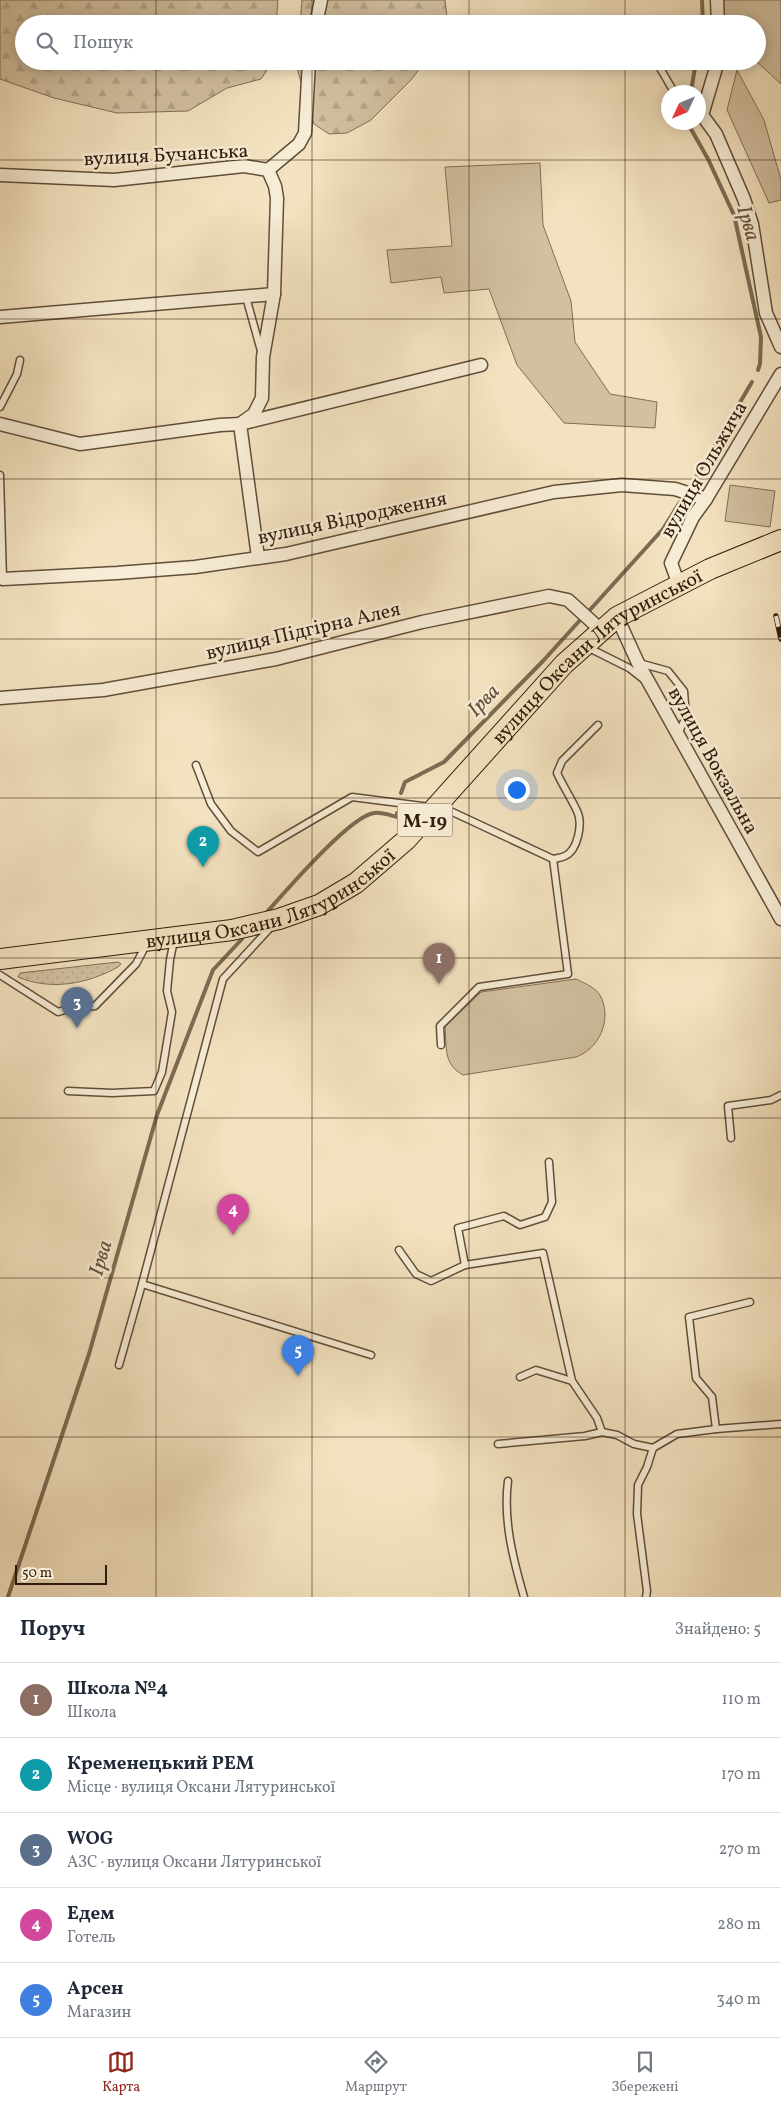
<!DOCTYPE html>
<html lang="uk">
<meta charset="utf-8">
<style>
:root{--surface:#fff;--page:#f6f6f7;--text:#1f2937;--muted:#747a83;--line:#e0e1e3;--accent:#8f2418}
body{margin:0;font-family:Vollkorn,serif;background:var(--page);color:var(--text)}
.compass{position:absolute;left:661px;top:85px;width:45px;height:45px;border-radius:50%;background:var(--surface);box-shadow:0 2px 12px #0003;rotate:226deg}
.scale{position:absolute;left:15px;bottom:12px;width:92px;box-sizing:border-box;padding-left:5px;border:2px solid #2f1c0d;border-top:0;font-size:14px;line-height:18px;white-space:nowrap;color:#2f1c0d;-webkit-text-stroke:4px #f7ecd5;paint-order:stroke}
.you{position:absolute;left:516px;top:789px;width:18px;height:18px;margin:-12px;border:4px solid #fff;border-radius:50%;background:#1a73e8;box-shadow:0 0 0 8px #1a73e833}
.badge{display:grid;place-items:center;width:32px;height:32px;border-radius:50%;background:var(--accent);color:#fff;font-size:16px;font-weight:700}
.pin{position:absolute;translate:-50% -41px;filter:drop-shadow(0 1px 2px #0008)}
.pin::after{content:'';position:absolute;top:26px;width:18px;height:15px;background:inherit;clip-path:polygon(0 0,100% 0,50% 100%)}
.list{margin:0;padding:0;list-style:none}
h2{display:flex;justify-content:space-between;align-items:center;height:65px;margin:0;padding:0 20px;font-size:21px}
h2 small{font-size:16px;font-weight:400;color:var(--muted)}
.list li{display:grid;grid-template-columns:32px 1fr auto;gap:15px;align-items:center;box-sizing:border-box;height:75px;padding:0 20px;border-top:1px solid var(--line)}
.list b{display:block;font-size:19px;white-space:nowrap}
.list p{margin:0;font-size:16px;white-space:nowrap;color:var(--muted)}
.list em{font-size:16px;font-style:normal;color:var(--muted)}
.icon{flex:none;width:28px;height:28px;fill:none;stroke:currentColor;stroke-width:2;stroke-linecap:round;stroke-linejoin:round}
.map{position:relative;flex:none;width:781px;height:1597px;overflow:hidden}
.search{position:absolute;background:var(--surface);box-shadow:0 2px 12px #0003;left:15px;right:15px;top:15px;height:55px;display:flex;align-items:center;gap:12px;box-sizing:border-box;padding:0 18px;border-radius:28px;color:var(--muted);font-size:19px}
.sheet{height:440px;background:var(--surface)}
nav{display:flex;justify-content:space-around;align-items:center;box-sizing:border-box;height:70px;border-top:1px solid var(--line);background:var(--surface);font-size:14px;color:var(--muted)}
nav a{display:grid;justify-items:center;gap:2px}
nav .on{color:var(--accent)}
.map>svg:first-child{display:block}
.grass{fill:url(#grass-dots);stroke:#806e57}
.forest{fill:url(#forest-firs);stroke:#806e57}
.garden{fill:#d2c0a1;stroke:#806e57}
.lines{fill:none;stroke-linecap:round;stroke-linejoin:round}
.stream{stroke:#7c6b53;stroke-width:4}
.service-casing{stroke:#604e3a;stroke-width:9}
.minor-casing{stroke:#604e3a;stroke-width:15}
.trunk-casing{stroke:#2f1c0d;stroke-width:22}
.service{stroke:#f7ecd5;stroke-width:6}
.minor{stroke:#f7ecd5;stroke-width:12}
.trunk{stroke:#f3e2bf;stroke-width:20}
.rail-casing{stroke:#2f1c0d;stroke-width:5.5}
.rail{stroke:#f7ecd5;stroke-width:4;stroke-dasharray:11;stroke-linecap:butt}
.grid{fill:none;stroke:#2f1c0d;stroke-width:1;stroke-opacity:0.55}
.labels{text-anchor:middle;stroke-width:5;stroke-linejoin:round;paint-order:stroke}
.shield{fill:#f7ecd5;stroke:#6b5a49;stroke-width:1}
.shield-label{font-size:19px;font-weight:bold;fill:#2f1c0d}
.street-label{font-size:20px;fill:#2f1c0d;stroke:#f7ecd5}
.water-label{font-size:21px;font-style:italic;fill:#63503c;stroke:#f7ecd5}
</style>
<div class="map">
<svg width="781" height="1597" viewBox="0 0 781 1597">
<defs>
<pattern id="grass-dots" width="8" height="8" patternUnits="userSpaceOnUse" patternTransform="scale(1.25)"><rect width="8" height="8" fill="#d2c0a1"/><path d="M2 2h.1M6 6h.1" fill="none" stroke="#b5a489" stroke-width="1.8" stroke-linecap="round"/></pattern>
<pattern id="forest-firs" width="22" height="20" patternUnits="userSpaceOnUse" patternTransform="scale(1.25)"><rect width="22" height="20" fill="#d2c0a1"/><path d="M5 1l3.5 6h-7zM16 11l3.5 6h-7z" fill="#b5a489"/></pattern>
</defs>
<rect width="100%" height="100%" fill="#f3e2bf"/>
<filter id="stains"><feTurbulence type="fractalNoise" baseFrequency=".004" numOctaves="4"/><feColorMatrix values="0 0 0 0 .2 0 0 0 0 .09 0 0 0 0 .02 0 0 0 .5 -.17"/></filter>
<radialGradient id="worn" r=".72"><stop offset=".6" stop-color="#630" stop-opacity="0"/><stop offset="1" stop-color="#630" stop-opacity=".3"/></radialGradient>
<path class="grass" d="M118,962L121,964L118,967C87,984 51,991 18,977L20,973Z"/>
<g class="forest">
<polygon points="0,0 278,0 276,24 24,24 24,61 273,61 261,79 227,88 188,111 117,113 54,98 0,79"/>
<polygon points="302,0 445,0 447,17 444,24 300,24"/>
<polygon points="297,61 425,61 411,80 371,120 347,133 329,134 314,124 298,72"/>
</g>
<g class="garden">
<polygon points="717,0 781,0 781,84 756,61 757,24 722,24"/>
<polygon points="737,70 764,120 781,180 781,200 769,203 727,110"/>
<polygon points="540,163 543,225 571,301 575,342 610,394 657,402 655,428 564,423 517,365 489,289 444,293 441,277 391,283 387,250 452,246 445,167"/>
<polygon points="730,485 775,491 770,527 725,521"/>
<path d="M576,979C584,983 597,988 601,997C612,1020 599,1049 576,1057L463,1075C443,1064 447,1048 445,1027L481,992Z"/>
</g>
<g class="lines">
<g class="stream">
<polyline points="702,0 703,24"/>
<polyline points="691,92 696,61"/>
<polyline points="687,122 708,159 734,215 761,337 760,364 758,370"/>
<polyline points="692,484 752,382"/>
<polyline points="588,612 663,529 680,502"/>
<polyline points="401,793 405,782 444,762 543,661 582,618"/>
<path d="M267,912C285,892 350,816 374,813C381,812 389,815 397,817V813"/>
<polyline points="8,1597 89,1354 157,1115 213,970 242,939"/>
</g>
<g class="service-casing">
<g id="service">
<polyline points="660,68 674,92"/>
<polyline points="246,297 261,351"/>
<polyline points="0,407 17,374 20,360"/>
<polyline points="0,475 3,579 1,579"/>
<polyline points="587,647 629,668 643,679"/>
<polyline points="639,663 668,671 684,691 686,717 678,734"/>
<polyline points="196,765 211,804 231,831 258,852 352,797 430,807"/>
<path d="M553,859C557,858 561,858 565,856C578,850 583,823 577,811C571,798 563,786 557,773L562,761L598,725"/>
<polyline points="271,927 223,979 142,1284 371,1355"/>
<polyline points="0,975 58,1012 65,1010"/>
<polyline points="85,1007 95,1006 136,964 146,945"/>
<polyline points="441,1045 440,1026 479,987 568,974 553,859 446,809 443,804"/>
<polyline points="68,1091 112,1093 154,1091 162,1072 172,1012 167,991 170,960 174,940"/>
<polyline points="731,1138 728,1106 771,1100 781,1095"/>
<polyline points="399,1250 416,1274 431,1281 465,1265 543,1253 572,1381 597,1418 602,1432"/>
<polyline points="465,1265 458,1228 504,1216 520,1225 545,1217 552,1202 549,1162"/>
<polyline points="119,1365 142,1284"/>
<polyline points="520,1377 536,1370 572,1381"/>
<polyline points="716,1429 712,1397 696,1378 689,1317 750,1302"/>
<polyline points="498,1444 585,1436 602,1432 617,1435 634,1444 653,1448"/>
<path d="M508,1481C503,1520 513,1559 524,1597"/>
<polyline points="646,1597 647,1591 637,1514 638,1485 647,1467 653,1448 677,1434 716,1429 781,1424"/>
</g>
</g>
<g class="minor-casing">
<g id="minor">
<polyline points="717,0 718,24"/>
<polyline points="316,24 321,0"/>
<polyline points="718,61 702,115 716,134 744,199 752,224 766,313 781,347"/>
<polyline points="268,170 299,144 305,133 309,61"/>
<polyline points="0,175 114,180 244,166 268,170 275,186 277,198 274,294 263,357 262,398 254,414 240,424 258,557"/>
<polyline points="0,317 274,294"/>
<polyline points="0,424 80,444 220,425 240,424 481,365"/>
<polyline points="3,579 117,573 195,567 286,554 554,492 622,485 675,489 706,499"/>
<polyline points="679,585 671,563 693,517 706,499 781,374"/>
<polyline points="617,617 638,663 781,919"/>
<polyline points="0,698 103,690 276,659 422,622 549,596 568,600 601,630"/>
</g>
</g>
<g class="trunk-casing">
<g id="trunk">
<path id="s1" d="M0,959L232,930L279,919L319,905L356,883L406,840L564,664L617,617L710,569L781,540"/>
</g>
</g>
<use href="#service" class="service"/>
<use href="#minor" class="minor"/>
<use href="#trunk" class="trunk"/>
<g class="rail-casing">
<polyline id="rail" points="776,616 781,639"/>
</g>
<use href="#rail" class="rail"/>
</g>
<path class="grid" d="M156,0V24M312,0V24M469,0V24M625,0V24M156,61V1597M312,61V1597M469,61V1597M625,61V1597M0,160H781M0,319H781M0,479H781M0,639H781M0,798H781M0,958H781M0,1118H781M0,1278H781M0,1437H781"/>
<g class="labels">
<rect class="shield" x="397.5" y="803.5" width="55" height="33" rx="4"/>
<g class="shield-label">
<text x="425" y="827">М-19</text>
</g>
<g class="street-label">
<text transform="translate(166 154) rotate(-3)" y="7">вулиця Бучанська</text>
<text transform="translate(703 469) rotate(-60)" y="7">вулиця Ольжича</text>
<text transform="translate(352 517) rotate(-12)" y="7">вулиця Відродження</text>
<text transform="translate(303 630) rotate(-13)" y="7">вулиця Підгірна Алея</text>
<text dy="7" stroke="none"><textPath href="#s1" startOffset="701">вулиця Оксани Лятуринської</textPath></text>
<text transform="translate(714 760) rotate(61)" y="7">вулиця Вокзальна</text>
<text dy="7" stroke="none"><textPath href="#s1" startOffset="281">вулиця Оксани Лятуринської</textPath></text>
</g>
<g class="water-label">
<text transform="translate(749 223) rotate(73)" y="7">Ірва</text>
<text transform="translate(483 700) rotate(-46)" y="7">Ірва</text>
<text transform="translate(100 1258) rotate(-74)" y="7">Ірва</text>
</g>
</g>
<rect width="100%" height="100%" filter="url(#stains)"/>
<rect width="100%" height="100%" fill="url(#worn)"/>
</svg>
<svg class="compass" viewBox="-18 -18 36 36"><path d="M0-13l5 13h-10z" fill="#e53935"/><path d="M0 13l5-13h-10z" fill="#747a83"/></svg>
<div class="scale">50 m</div>
<div class="you"></div>
<div class="pin badge" style="left:439px;top:984px;background:#8d6e63">1</div>
<div class="pin badge" style="left:203px;top:867px;background:#0f9aa8">2</div>
<div class="pin badge" style="left:77px;top:1028px;background:#5c6f8a">3</div>
<div class="pin badge" style="left:233px;top:1235px;background:#d1479c">4</div>
<div class="pin badge" style="left:298px;top:1376px;background:#3f7fe0">5</div>
<div class="search"><svg class="icon" aria-label="search" viewBox="0 0 24 24"><circle cx="10" cy="10" r="6"/><path d="M15 15l6 6"/></svg>Пошук</div>
</div>
<section class="sheet">
<h2>Поруч<small>Знайдено: 5</small></h2>
<ul class="list">
<li><span class="badge" style="background:#8d6e63">1</span><div><b>Школа №4</b><p>Школа</p></div><em>110 m</em></li>
<li><span class="badge" style="background:#0f9aa8">2</span><div><b>Кременецький РЕМ</b><p>Місце · вулиця Оксани Лятуринської</p></div><em>170 m</em></li>
<li><span class="badge" style="background:#5c6f8a">3</span><div><b>WOG</b><p>АЗС · вулиця Оксани Лятуринської</p></div><em>270 m</em></li>
<li><span class="badge" style="background:#d1479c">4</span><div><b>Едем</b><p>Готель</p></div><em>280 m</em></li>
<li><span class="badge" style="background:#3f7fe0">5</span><div><b>Арсен</b><p>Магазин</p></div><em>340 m</em></li>
</ul>
</section>
<nav>
<a class="on"><svg class="icon" aria-label="map" viewBox="0 0 24 24"><path d="M3 6l6-2 6 2 6-2v14l-6 2-6-2-6 2zM9 4v14M15 6v14"/></svg>Карта</a>
<a><svg class="icon" aria-label="directions" viewBox="0 0 24 24"><path d="M12 3l9 9-9 9-9-9zM9 14v-3h6M13 9l2 2-2 2"/></svg>Маршрут</a>
<a><svg class="icon" aria-label="saved" viewBox="0 0 24 24"><path d="M7 4h10v16l-5-4-5 4z"/></svg>Збережені</a>
</nav>
